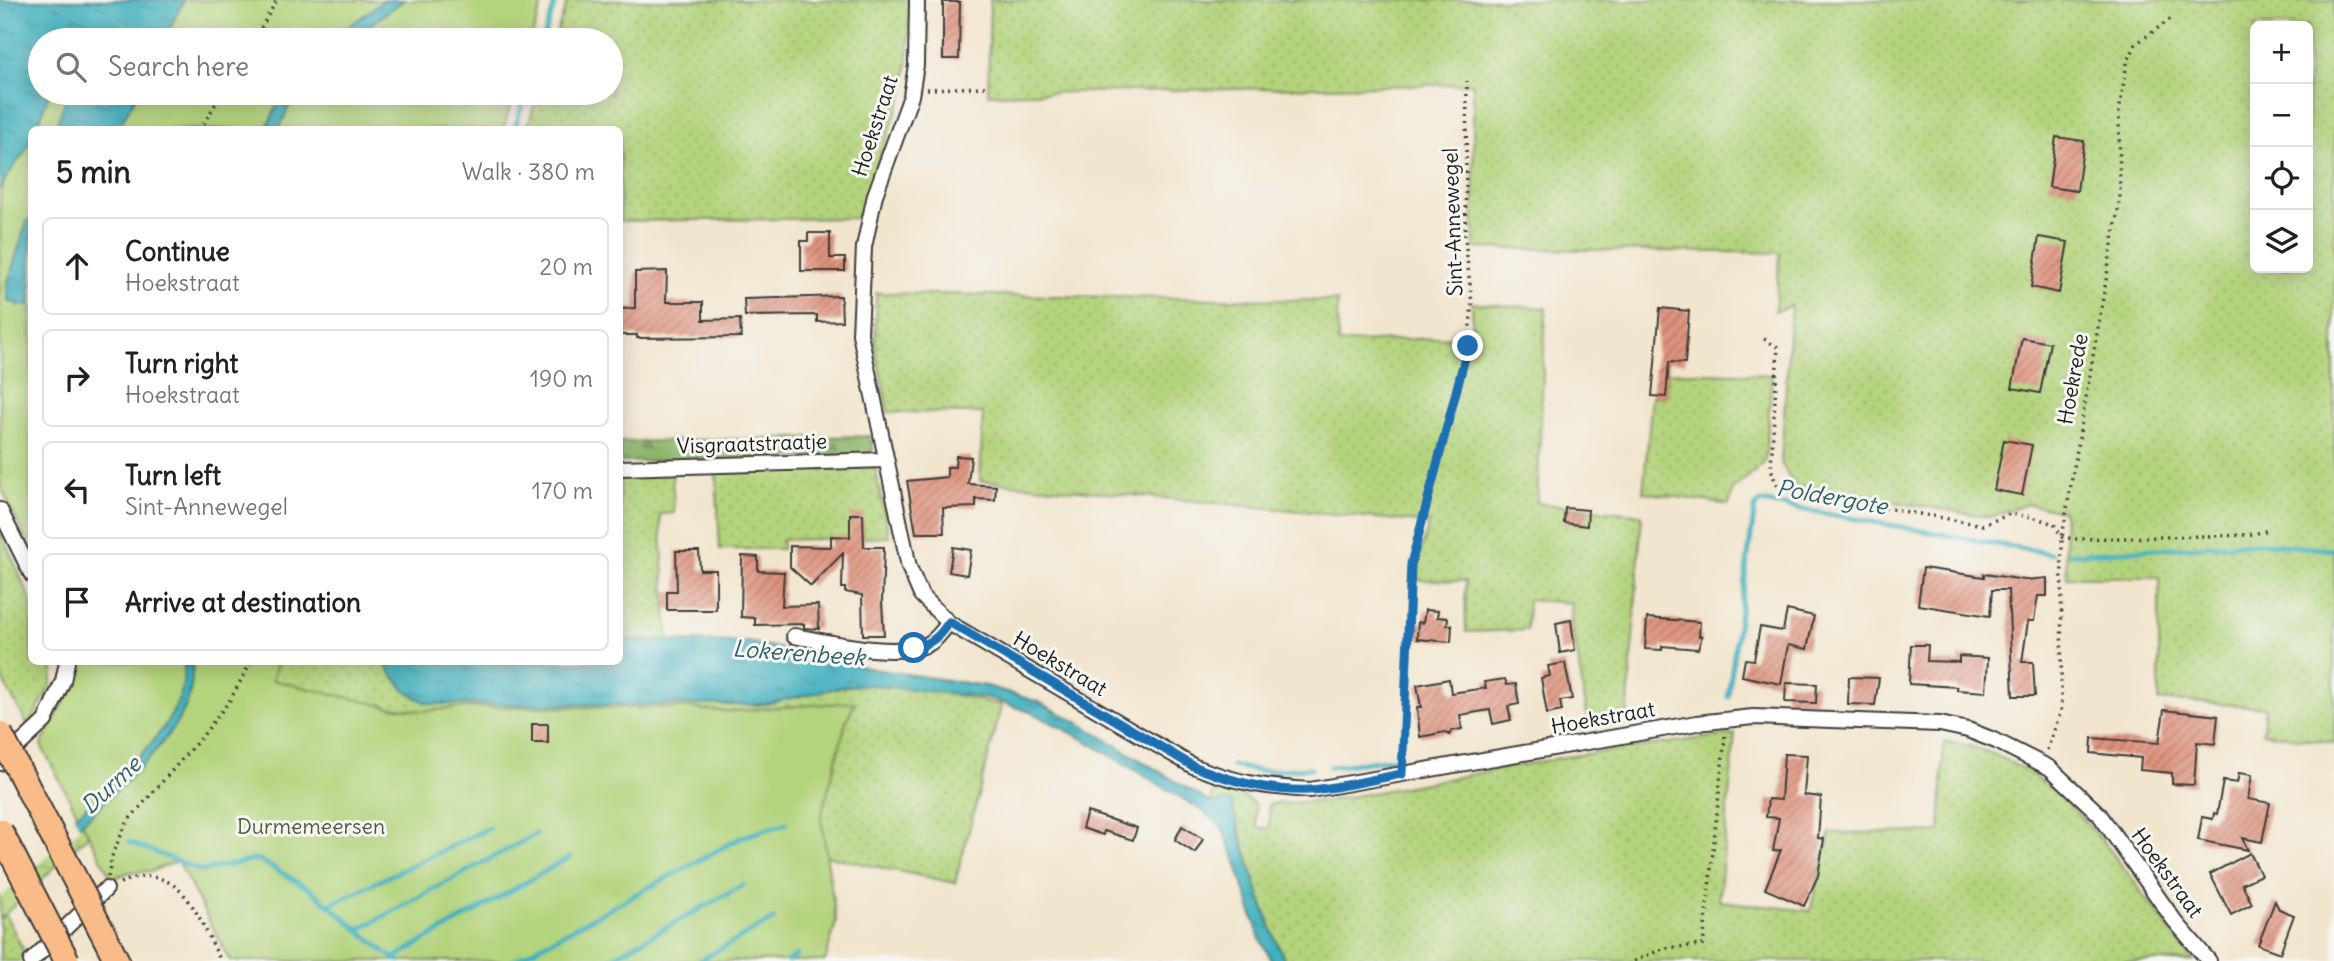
<!DOCTYPE html>
<meta charset="utf-8">
<style>
:root{--surface:#fff;--page:#f6f6f6;--text:#202124;--muted:#757577;--line:#e0e0e0}
body{margin:0;font-family:Delius,sans-serif;background:var(--page);color:var(--text)}
.controls{position:absolute;right:21px;top:21px;display:grid;overflow:hidden;border-radius:10px;box-shadow:0 4px 18px #0003}
.controls button{width:63px;height:63px;display:grid;place-items:center;padding:0;border:0;border-bottom:2px solid var(--line);background:var(--surface);color:var(--text);font:35px sans-serif}
.stop{position:absolute;width:21px;height:21px;margin:-16px;border:5px solid #1f6fb2;border-radius:50%;background:#fff}
.stop.end{background:#1f6fb2;border-color:#fff;box-shadow:0 2px 7px #0008}
.list{margin:0;padding:0;list-style:none}
h2{display:flex;justify-content:space-between;align-items:center;height:91px;margin:0;padding:0 28px;font-size:30px}
h2 small{font-size:23px;font-weight:400;color:var(--muted)}
.list li{display:grid;grid-template-columns:46px 1fr auto;gap:21px;align-items:center;box-sizing:border-box;height:98px;margin:0 14px 14px;padding:0 14px;border:2px solid var(--line);border-radius:10px}
.list b{display:block;font-size:26px;white-space:nowrap}
.list p{margin:0;font-size:23px;white-space:nowrap;color:var(--muted)}
.list em{font-size:23px;font-style:normal;color:var(--muted)}
.icon{flex:none;width:38px;height:38px;fill:none;stroke:currentColor;stroke-width:2;stroke-linecap:round;stroke-linejoin:round}
.map{position:relative;flex:none;width:2334px;height:961px;overflow:hidden}
.search{position:absolute;background:var(--surface);box-shadow:0 4px 18px #0003;left:28px;top:28px;width:595px;height:77px;display:flex;align-items:center;gap:18px;box-sizing:border-box;padding:0 24px;border-radius:38px;color:var(--muted);font-size:26px}
.panel{position:absolute;background:var(--surface);box-shadow:0 4px 18px #0003;left:28px;top:126px;width:595px;height:539px;border-radius:10px}
.map>svg:first-child{display:block}
.grass{fill:url(#grass-dots);stroke:#68784c;stroke-width:2;fill-rule:evenodd}
.forest{fill:url(#forest-firs);stroke:#556844;stroke-width:2}
.wetland{fill:url(#wetland-marsh);stroke:#68784c;stroke-width:2}
.green{fill:#b3d37b;stroke:#68784c;stroke-width:2}
.water{fill:url(#water-ripples);stroke:#2e666c;stroke-width:2}
.pier{fill:#f2e5cd}
.lines{fill:none;stroke-linecap:round;stroke-linejoin:round}
.stream{stroke:#41b0bd;stroke-width:5}
.building{fill:url(#building-hatch)}
.minor-casing{stroke:#3c3a37;stroke-width:18}
.motorway-casing{stroke:#3c3a37;stroke-width:28}
.path{stroke:#3c3a37;stroke-width:3.5;stroke-dasharray:2 5;stroke-linecap:butt}
.minor{stroke:#fff;stroke-width:14}
.motorway{stroke:#f9bc89;stroke-width:24}
.motorway-bridge-casing{stroke:#3c3a37;stroke-width:28;stroke-linecap:butt}
.motorway-bridge{stroke:#f9bc89;stroke-width:24}
.route{stroke:#1f6fb2;stroke-width:9}
.labels{text-anchor:middle;stroke-width:6;stroke-linejoin:round;paint-order:stroke}
.street-label{font-size:21px;fill:#1c1c1c;stroke:#f6f6f2}
.park-label{font-size:21px;fill:#515c3d;stroke:#f6f6f2}
.water-label{font-size:23px;font-style:italic;fill:#2d5f64;stroke:#f6f6f2}
</style>
<div class="map">
<svg width="2334" height="961" viewBox="0 0 2334 961">
<defs>
<pattern id="grass-dots" width="8" height="8" patternUnits="userSpaceOnUse" patternTransform="scale(1.75)"><rect width="8" height="8" fill="#b3d37b"/><path d="M2 2h.1M6 6h.1" fill="none" stroke="#99b56a" stroke-width="1.8" stroke-linecap="round"/></pattern>
<pattern id="forest-firs" width="22" height="20" patternUnits="userSpaceOnUse" patternTransform="scale(1.75)"><rect width="22" height="20" fill="#8eb56b"/><path d="M5 1l3.5 6h-7zM16 11l3.5 6h-7z" fill="#739257"/></pattern>
<pattern id="wetland-marsh" width="20" height="14" patternUnits="userSpaceOnUse" patternTransform="scale(1.75)"><rect width="20" height="14" fill="#b3d37b"/><path d="M1 5h8M5 5V1M11 12h8M15 12V8" fill="none" stroke="#99b56a"/></pattern>
<pattern id="water-ripples" width="26" height="14" patternUnits="userSpaceOnUse" patternTransform="scale(1.75)"><rect width="26" height="14" fill="#41b0bd"/><path d="M2 4q2-2 4 0t4 0M15 11q2-2 4 0t4 0" fill="none" stroke="#368e99"/></pattern>
<pattern id="building-hatch" width="6" height="6" patternUnits="userSpaceOnUse" patternTransform="scale(1.75)"><rect width="6" height="6" fill="#df937e"/><path d="M-1 1l2-2M0 6l6-6M5 7l2-2" fill="none" stroke="#b47766"/></pattern>
</defs>
<rect width="100%" height="100%" fill="#f6f6f2"/>
<filter id="ink" filterUnits="userSpaceOnUse"><feTurbulence type="fractalNoise" baseFrequency=".0143" numOctaves="2"/><feDisplacementMap in="SourceGraphic" scale="14" xChannelSelector="R" yChannelSelector="G"/><feConvolveMatrix kernelMatrix="1 2 1 2 8 2 1 2 1" color-interpolation-filters="sRGB"/></filter>
<filter id="wash" filterUnits="userSpaceOnUse"><feTurbulence type="fractalNoise" baseFrequency=".00686" numOctaves="4" result="noise"/><feDisplacementMap in="SourceGraphic" scale="28" xChannelSelector="R" yChannelSelector="G"/><feGaussianBlur stdDeviation="1.57" result="paint"/><feColorMatrix in="noise" values="0 0 0 0 0 0 0 0 0 0 0 0 0 0 0 0 0 1.4 0 .05"/><feComposite in="paint" operator="in"/></filter>
<g filter="url(#wash)">
<rect width="100%" height="100%" fill="#f2e5cd"/>
<g class="grass">
<polygon points="568,0 909,0 909,51 904,92 857,218 620,221 620,130 527,129 538,93 611,93 611,40 554,40"/>
<path d="M990,0H2334V743L2263,733L2265,707L2159,700V577H2067L2063,511L2027,504L1990,517L1794,486L1781,463L1791,306L1775,311L1780,253L1474,248L1473,84L988,94ZM2255,26H2308V268H2255Z"/>
<polygon points="876,293 1337,301 1338,343 1472,336 1472,303 1546,308 1537,503 1642,515 1627,719 1589,727 1571,616 1572,603 1528,600 1527,630 1466,632 1465,581 1418,580 1419,559 1429,523 980,481 983,413 888,412 875,347"/>
<polygon points="1668,372 1772,375 1765,462 1733,490 1729,505 1643,492 1652,396 1666,397"/>
<polygon points="875,467 889,537 782,540 782,549 720,549 716,472"/>
<polygon points="672,473 674,513 660,514 668,640 620,640 620,475"/>
<polygon points="0,530 31,601 32,662 54,662 51,686 30,723 27,724 0,675"/>
<path d="M229,662H383L403,689L752,705C785,702 815,689 847,686C892,681 957,695 1002,705L955,883L826,856L836,922L825,961H230L178,861L152,871L129,872L112,879Z"/>
<path d="M1735,734L1719,901L1810,911L1830,833L1940,832L1944,741C2069,759 2121,873 2194,961H1285C1261,910 1247,856 1231,801L1210,802L1217,785L1230,788L1255,804L1257,828H1269V804L1328,801L1571,756Z"/>
<polygon points="5,914 29,961 0,961 0,919"/>
</g>
<polygon class="forest" points="870,436 874,455 620,462 620,442"/>
<polygon class="wetland" points="134,775 117,808 0,919 0,894"/>
<g class="green">
<polygon points="0,0 543,0 531,40 40,40 40,93 515,93 503,129 32,130 31,551 0,485"/>
<path d="M81,662H278L272,680L389,707L423,711L464,707L691,708C727,715 748,709 784,707C807,705 831,704 855,702L846,722L821,817L836,922L825,961H230L178,861L152,871L129,872L112,879L41,745L68,694Z"/>
</g>
<g class="water">
<path d="M0,0H184L164,40H40V93H49L38,126L36,129L32,130C32,154 7,167 0,191Z"/>
<polygon points="384,0 404,0 349,40 331,40"/>
<polygon points="68,93 138,93 118,129 55,129"/>
<polygon points="283,93 295,93 279,129 266,129"/>
<polygon points="31,217 31,305 18,305 8,300 7,285 27,221"/>
<path d="M620,640L749,642L874,669L987,686L1039,702L1081,724L1210,802L1231,801C1247,855 1261,909 1285,961H1272L1260,939L1234,856L1222,827L1203,811L1083,739L1033,713L988,698L872,685L846,686L766,704L752,705L432,704C406,697 399,683 383,662H620Z"/>
<path d="M184,662H193C192,672 192,684 190,694C177,747 75,828 33,866L28,856C72,818 150,759 175,708C183,693 184,678 184,662Z"/>
</g>
<polygon class="pier" points="72,813 80,828 0,898 0,874"/>
<g class="lines">
<g class="stream">
<polyline points="543,40 556,0"/>
<polyline points="514,130 526,93"/>
<polyline points="2069,554 2262,543 2334,550"/>
<polyline points="1728,697 1755,507 1761,502 2052,554"/>
<polyline points="1232,766 1261,771 1311,768"/>
<polyline points="1330,767 1399,758"/>
<polyline points="129,842 202,871 258,859 311,890 385,952 399,961"/>
<polyline points="329,905 489,828"/>
<polyline points="358,930 536,834"/>
<polyline points="394,958 570,857"/>
<polyline points="513,961 742,837 787,823"/>
<polyline points="606,961 743,885"/>
<polyline points="699,961 774,919"/>
<polyline points="788,961 797,955"/>
</g>
</g>
<g id="blocks">
<g class="building">
<polygon points="943,2 960,2 959,59 943,59"/>
<polygon points="2056,137 2084,141 2077,191 2049,187"/>
<polygon points="808,233 830,233 830,258 845,258 845,271 801,271 801,241 808,241"/>
<polygon points="2039,237 2068,242 2059,293 2031,287"/>
<polygon points="667,271 666,302 703,302 703,320 740,319 741,337 637,338 637,335 620,335 620,309 635,308 635,272"/>
<polygon points="841,296 842,321 817,322 817,315 745,316 744,299"/>
<polygon points="1660,308 1689,311 1685,363 1669,362 1666,397 1652,396"/>
<polygon points="2022,338 2050,343 2040,393 2012,388"/>
<polygon points="2004,440 2032,445 2022,495 1994,490"/>
<polygon points="956,456 971,457 968,484 996,486 995,500 976,499 976,507 943,508 944,533 916,533 907,481 947,477 947,467 955,467"/>
<polygon points="1565,508 1588,510 1587,526 1564,523"/>
<polygon points="850,514 863,514 864,547 884,547 882,602 884,635 863,635 862,595 845,592 845,588 842,588 843,553 811,586 790,567 790,546 831,547 831,536 850,537"/>
<polygon points="953,547 971,550 967,575 949,572"/>
<polygon points="676,551 699,551 700,570 716,570 716,610 667,610 667,591 677,591"/>
<polygon points="742,556 758,557 758,571 784,572 782,606 818,605 819,629 804,628 804,624 755,625 755,618 741,617"/>
<polygon points="1923,568 1984,577 1984,574 2025,580 2047,578 2047,596 2038,596 2034,621 2028,621 2022,662 2033,662 2035,696 2013,696 2008,590 1992,590 1990,616 1918,605"/>
<polygon points="1425,610 1438,611 1437,617 1448,618 1447,625 1452,625 1451,642 1417,639 1418,622 1423,623"/>
<polygon points="1787,610 1814,616 1807,649 1788,645 1781,684 1742,676 1745,659 1754,660 1760,627 1783,631"/>
<polygon points="1647,618 1700,622 1699,636 1702,636 1698,649 1662,646 1662,650 1645,649"/>
<polygon points="1571,620 1575,650 1560,653 1556,623"/>
<polygon points="1911,645 1928,645 1927,661 1959,662 1959,656 1988,658 1986,692 1957,690 1957,687 1909,684"/>
<polygon points="1565,663 1572,699 1560,701 1562,711 1547,714 1541,678 1550,676 1548,666"/>
<polygon points="1849,677 1879,678 1875,705 1848,704"/>
<polygon points="1449,679 1451,693 1486,688 1484,682 1505,679 1507,685 1516,684 1519,704 1508,706 1511,720 1493,724 1490,710 1460,715 1462,729 1452,731 1449,735 1445,732 1420,737 1417,707 1421,707 1417,685"/>
<polygon points="1786,683 1817,684 1816,703 1785,702"/>
<polygon points="2164,710 2218,716 2215,744 2197,742 2194,785 2172,784 2172,773 2140,770 2141,758 2091,753 2092,738 2159,743"/>
<rect x="532" y="724" width="16" height="19"/>
<polygon points="1784,754 1807,755 1804,795 1821,797 1818,838 1824,839 1818,876 1804,906 1765,889 1781,850 1773,851 1779,818 1766,817 1768,799 1781,800"/>
<polygon points="2239,773 2252,775 2248,799 2270,803 2262,842 2242,838 2248,850 2198,840 2202,817 2213,819 2214,813 2217,814 2223,781 2237,783"/>
<polygon points="1087,812 1137,828 1133,840 1104,831 1103,835 1082,828"/>
<polygon points="1182,826 1203,839 1195,853 1175,840"/>
<polygon points="2250,853 2261,875 2242,884 2252,904 2231,915 2210,874"/>
<polygon points="2275,901 2279,909 2294,915 2280,953 2258,945"/>
</g>
</g>
</g>
<g filter="url(#ink)">
<use href="#blocks" fill-opacity="0" stroke="#3c3a37" stroke-width="2"/>
<g class="lines">
<g class="minor-casing">
<g id="minor">
<path d="M917,0L916,65L911,96L875,195L864,247L860,334L909,567L921,595L949,623L1193,766C1236,783 1264,787 1310,790L1697,723L1753,717L1940,724L1968,730L1996,741L2050,768L2099,814L2174,920L2209,961"/>
<polyline points="620,468 886,460"/>
<polyline points="0,510 32,575"/>
<path d="M794,636C829,642 892,658 926,645C936,641 942,631 949,623"/>
<polyline points="0,763 45,721 63,681 67,662"/>
<polyline points="31,961 106,889"/>
</g>
</g>
<g class="motorway-casing">
<polyline id="motorway" points="107,941 117,961"/>
</g>
<g class="path">
<polyline points="254,40 277,0"/>
<polyline points="927,89 985,87"/>
<polyline points="200,130 222,93"/>
<polyline points="1764,339 1778,347 1771,468 1776,484 1788,491 1983,525 2010,514 2033,517 2054,524 2062,537 2076,539 2248,535 2266,531"/>
<polyline points="2047,750 2061,711 2062,537 2120,199 2119,112 2127,63 2136,44 2172,18"/>
<polyline points="1403,760 1411,564 1468,346 1472,304 1465,239 1467,81"/>
<polyline points="108,877 113,852 128,821 204,734 230,700 251,662"/>
<path d="M120,883C182,857 198,918 221,961"/>
<polyline points="1634,961 1665,948 1703,945 1725,736"/>
</g>
<use href="#minor" class="minor"/>
<use href="#motorway" class="motorway"/>
<g class="motorway-bridge-casing">
<g id="motorway-bridge">
<polyline points="0,734 107,941"/>
<polyline points="0,831 67,961"/>
</g>
</g>
<use href="#motorway-bridge" class="motorway-bridge"/>
</g>
</g>
<g class="lines" filter="url(#ink)">
<path class="route" d="M914,648C931,644 939,637 949,622L1193,766C1230,781 1270,792 1310,790C1341,788 1372,779 1402,774L1411,564L1468,346"/>
</g>
<g class="labels">
<g class="street-label">
<text transform="translate(875 126) rotate(-72)" y="7">Hoekstraat</text>
<text transform="translate(1453 222) rotate(-92)" y="7">Sint-Annewegel</text>
<text transform="translate(2073 379) rotate(-80)" y="7">Hoekrede</text>
<text transform="translate(752 444) rotate(-2)" y="7">Visgraatstraatje</text>
<text transform="translate(1060 664) rotate(31)" y="7">Hoekstraat</text>
<text transform="translate(1603 718) rotate(-10)" y="7">Hoekstraat</text>
<text transform="translate(2167 873) rotate(54)" y="7">Hoekstraat</text>
</g>
<g class="park-label">
<text x="311" y="834">Durmemeersen</text>
</g>
<g class="water-label">
<text transform="translate(1832 497) rotate(10)" y="8">Poldergote</text>
<text transform="translate(799 653) rotate(4)" y="8">Lokerenbeek</text>
<text transform="translate(111 785) rotate(-43)" y="8">Durme</text>
</g>
</g>
</svg>
<div class="controls">
<button>+</button>
<button>−</button>
<button><svg class="icon" aria-label="locate" viewBox="0 0 24 24"><circle cx="12" cy="12" r="6"/><path d="M12 2v4M12 18v4M2 12h4M18 12h4"/></svg></button>
<button><svg class="icon" aria-label="layers" viewBox="0 0 24 24"><path d="M12 4l9 5-9 5-9-5zM3 14l9 5 9-5"/></svg></button>
</div>
<div class="stop" style="left:914px;top:648px"></div>
<div class="stop end" style="left:1468px;top:346px"></div>
<div class="search"><svg class="icon" aria-label="search" viewBox="0 0 24 24"><circle cx="10" cy="10" r="6"/><path d="M15 15l6 6"/></svg>Search here</div>
<section class="panel">
<h2>5 min<small>Walk · 380 m</small></h2>
<ul class="list">
<li><svg class="icon" aria-label="ahead" viewBox="0 0 24 24"><path d="M12 20V5M6 11l6-6 6 6"/></svg><div><b>Continue</b><p>Hoekstraat</p></div><em>20 m</em></li>
<li><svg class="icon" aria-label="right" viewBox="0 0 24 24"><path d="M7 20v-9h11M14 6l5 5-5 5"/></svg><div><b>Turn right</b><p>Hoekstraat</p></div><em>190 m</em></li>
<li><svg class="icon" aria-label="left" viewBox="0 0 24 24"><path d="M17 20v-9H6M10 6l-5 5 5 5"/></svg><div><b>Turn left</b><p>Sint-Annewegel</p></div><em>170 m</em></li>
<li><svg class="icon" aria-label="arrive" viewBox="0 0 24 24"><path d="M6 21V4h12l-3 4 3 4H6"/></svg><div><b>Arrive at destination</b></div></li>
</ul>
</section>
</div>
